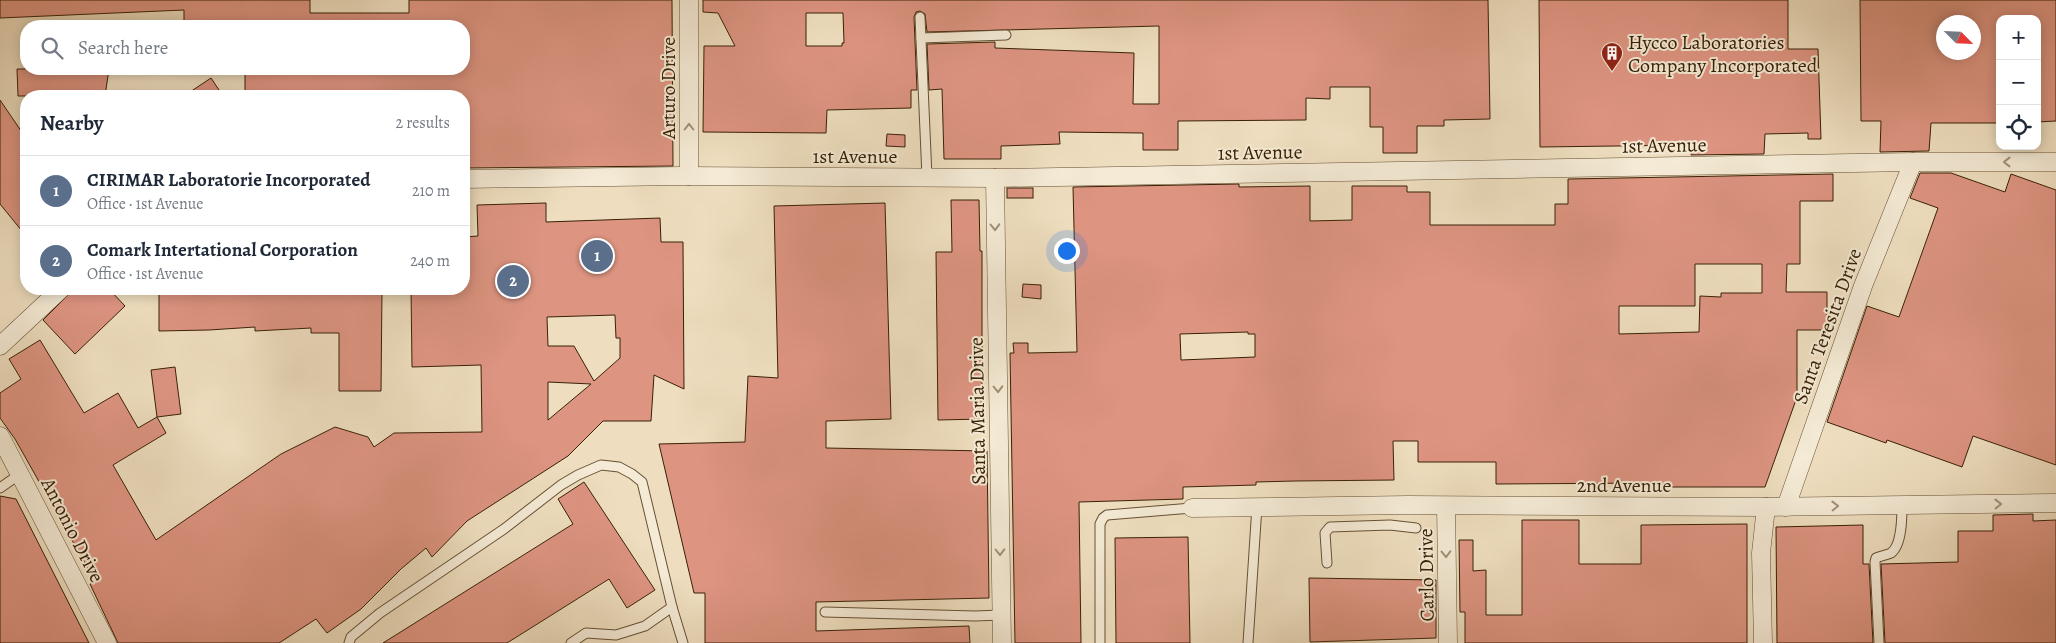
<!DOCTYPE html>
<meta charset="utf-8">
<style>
:root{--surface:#fff;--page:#f6f6f7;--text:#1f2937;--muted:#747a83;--line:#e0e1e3;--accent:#2563eb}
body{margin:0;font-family:Alegreya,serif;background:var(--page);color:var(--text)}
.controls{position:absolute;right:15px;top:15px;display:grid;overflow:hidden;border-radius:10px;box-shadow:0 2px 12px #0003}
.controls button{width:45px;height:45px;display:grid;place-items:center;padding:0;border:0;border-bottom:1px solid var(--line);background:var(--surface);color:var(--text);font:25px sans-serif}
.compass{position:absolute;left:1936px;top:15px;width:45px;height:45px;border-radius:50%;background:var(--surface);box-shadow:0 2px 12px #0003;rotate:114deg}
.you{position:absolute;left:1066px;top:250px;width:18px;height:18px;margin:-12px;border:4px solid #fff;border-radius:50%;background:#1a73e8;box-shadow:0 0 0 8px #1a73e833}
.badge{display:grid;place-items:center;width:32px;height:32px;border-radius:50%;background:var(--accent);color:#fff;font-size:16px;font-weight:700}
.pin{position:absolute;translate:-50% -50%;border:2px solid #fff;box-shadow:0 1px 5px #0006}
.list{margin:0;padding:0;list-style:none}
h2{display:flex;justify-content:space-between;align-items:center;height:65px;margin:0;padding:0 20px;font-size:21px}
h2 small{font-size:16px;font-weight:400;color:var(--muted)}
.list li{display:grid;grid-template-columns:32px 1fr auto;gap:15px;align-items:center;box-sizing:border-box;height:70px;padding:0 20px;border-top:1px solid var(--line)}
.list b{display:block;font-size:19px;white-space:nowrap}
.list p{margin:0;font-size:16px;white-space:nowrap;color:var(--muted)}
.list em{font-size:16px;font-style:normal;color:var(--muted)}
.icon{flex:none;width:28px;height:28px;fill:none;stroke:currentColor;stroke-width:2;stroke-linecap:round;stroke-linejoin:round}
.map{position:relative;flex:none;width:2056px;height:643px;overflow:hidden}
.search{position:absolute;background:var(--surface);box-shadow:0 2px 12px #0003;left:20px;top:20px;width:450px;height:55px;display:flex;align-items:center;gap:12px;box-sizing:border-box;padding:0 18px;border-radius:20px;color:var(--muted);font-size:19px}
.panel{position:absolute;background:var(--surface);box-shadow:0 2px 12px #0003;left:20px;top:90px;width:450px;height:205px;border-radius:20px}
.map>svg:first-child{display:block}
.building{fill:#dd9481;stroke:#392106;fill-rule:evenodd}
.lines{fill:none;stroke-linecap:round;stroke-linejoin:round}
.lane-casing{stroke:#665034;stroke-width:11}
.street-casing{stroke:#665034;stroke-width:19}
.lane{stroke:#f4ead5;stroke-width:9}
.street{stroke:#f4ead5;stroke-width:18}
.oneway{stroke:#a09078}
.labels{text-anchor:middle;stroke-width:4;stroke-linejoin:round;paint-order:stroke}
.poi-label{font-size:20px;fill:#392106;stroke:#f4ead5;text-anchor:start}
.street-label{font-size:20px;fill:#392106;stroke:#f4ead5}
</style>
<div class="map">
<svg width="2056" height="643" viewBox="0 0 2056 643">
<rect width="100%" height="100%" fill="#eedebf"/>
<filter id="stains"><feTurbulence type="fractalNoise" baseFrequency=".004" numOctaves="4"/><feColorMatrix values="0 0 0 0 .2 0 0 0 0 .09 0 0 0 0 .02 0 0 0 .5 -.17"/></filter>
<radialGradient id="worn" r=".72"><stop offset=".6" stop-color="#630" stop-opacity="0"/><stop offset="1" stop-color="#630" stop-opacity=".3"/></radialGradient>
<g class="building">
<polygon points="0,0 310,0 310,13 409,13 409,0 672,0 673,166 464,168 464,96 245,96 245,69 464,69 464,26 184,26 184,10 0,18"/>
<path d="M703,0H1488L1490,119L1444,120V126H1417V153H1383V127H1370V87H1330V99L1306,98V120L1178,121V150H1143V133L1059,132L1060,144L1001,146V159H944L942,89L929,90L927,44L995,42V48L1134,53L1133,104H1159V26L927,32L925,14L920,11L916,12L914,17L917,90H911V108L827,110L826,133L703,132L704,46H735L718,13L703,12ZM806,13H843L844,43H842V46H806Z"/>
<polygon points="1539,0 1788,0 1788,49 1818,49 1821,139 1808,139 1808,133 1765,134 1764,154 1691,155 1692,145 1540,147"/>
<path d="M1860,0H2056V121L2037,122V19H2000V123H1931L1929,151L1880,152L1881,121H1861ZM1944,22H1974V52H1944Z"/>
<polygon points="17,69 109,69 105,96 18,96"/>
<polygon points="211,78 223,96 184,96"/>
<polygon points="0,100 26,138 26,236 0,204"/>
<polygon points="887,134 905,135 905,147 886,146"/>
<polygon points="1920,173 1951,173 2005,192 2011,174 2056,190 2056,465 1973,436 1962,467 1887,440 1886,443 1827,422 1867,306 1899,317 1938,208 1910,198"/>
<path d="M1833,174V201H1800V264H1787L1786,292H1827V330H1797V397L1765,487H1655V483L1496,484V462H1418V441H1393L1394,480L1295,481L1256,482V485L1183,487V499L1079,502L1081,643H1015L1010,353H1014L1013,343H1028V353L1077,352L1073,187L1239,184V187L1310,186V221L1352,220V186H1407V192H1430V225H1555V204H1568V179ZM1695,264H1762V293H1721V297L1700,296L1699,332L1619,334V306H1695ZM1248,332V334H1255V357L1181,360L1180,334Z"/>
<rect x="1007" y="188" width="26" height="10"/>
<polygon points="951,200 979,200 980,251 982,251 982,419 938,420 936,252 952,252"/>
<path d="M546,203V222L660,218L661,242H683L684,389L654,375L651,421H603L568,456L467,521L432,557L426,548L401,569L361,609L327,633L316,619L279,643H118L90,584L95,581L15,439L0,418V393L21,379L9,359L40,340L84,413L118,393L138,428L157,417L166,433L113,465L156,540L281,454L335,427L368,437L374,447L394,433L482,432L481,365L412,367L411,289H464V237L478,236L477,205ZM615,315L616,338H620V358L594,381L574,346H548L547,317ZM548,382L591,384L548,420Z"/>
<polygon points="885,203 891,419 826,421 826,448 987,451 989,598 816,602 816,631 969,626 970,643 705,643 705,593 694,593 659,444 745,442 748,376 778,378 774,206"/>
<polygon points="1023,284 1041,285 1041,299 1022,297"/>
<polygon points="74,289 109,289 125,306 75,354 43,320"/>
<polygon points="159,289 382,290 381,391 339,391 339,333 311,333 311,328 255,331 255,327 209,330 159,331"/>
<polygon points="175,367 181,414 157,417 151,370"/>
<polygon points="584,482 655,590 627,608 609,579 507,643 383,643 573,524 558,499"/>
<polygon points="0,496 16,499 89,643 0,643"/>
<polygon points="2033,514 2033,521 2056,520 2056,643 1885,643 1881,564 1958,562 1958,531 1993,531 1993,515"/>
<polygon points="1522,520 1579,520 1579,564 1641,564 1641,525 1747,524 1747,643 1465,643 1465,612 1460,612 1459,540 1473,540 1473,571 1486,570 1486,615 1522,615"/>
<polygon points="1863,525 1863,564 1869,564 1873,643 1777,643 1776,527"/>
<polygon points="1188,537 1190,643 1116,643 1115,538"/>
<polygon points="1309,578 1436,580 1436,638 1310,642"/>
</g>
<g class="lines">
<g class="lane-casing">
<g id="lane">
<polyline points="920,17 927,177"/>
<polyline points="921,38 1006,35"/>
<polyline points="0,488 20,474"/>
<polyline points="1327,563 1325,533 1330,527 1390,525 1416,528"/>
<polyline points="672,607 683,643"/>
<polyline points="825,612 975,616 1001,615"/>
<polyline points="349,643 351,637 380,613 504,529 561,485 578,475 601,465 619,467 632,474 642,482 672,607 645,626 616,635 586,633 571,643"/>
<polyline points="1100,643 1100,524 1103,518 1107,515 1192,508"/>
<polyline points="1248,643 1257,506"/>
<path d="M1879,643L1875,562L1876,558C1880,556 1887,555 1891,553C1902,545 1902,517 1902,505"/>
</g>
</g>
<g class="street-casing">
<g id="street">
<polyline points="689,0 689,176"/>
<polyline points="995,178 1002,643"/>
<polyline points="464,179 682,176 995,178 1913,162 2056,162"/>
<polyline points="0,346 61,289"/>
<polyline points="0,436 107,643"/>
<polyline points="1446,506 1448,643"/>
<polyline points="1786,507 1863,286 1913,162"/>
<polyline points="1192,508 1408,505 1766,507 2056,503"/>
<polyline points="1763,643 1761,553 1766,507"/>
</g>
</g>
<use href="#lane" class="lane"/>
<use href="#street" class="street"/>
</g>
<defs><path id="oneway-chevron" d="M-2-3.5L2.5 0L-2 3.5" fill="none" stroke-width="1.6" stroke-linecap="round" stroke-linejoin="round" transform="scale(1.25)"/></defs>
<g class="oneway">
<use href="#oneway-chevron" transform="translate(689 127) rotate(-90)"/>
<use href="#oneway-chevron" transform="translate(2007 162) rotate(180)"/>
<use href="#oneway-chevron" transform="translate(995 227) rotate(89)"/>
<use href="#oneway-chevron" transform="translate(998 389) rotate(89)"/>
<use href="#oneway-chevron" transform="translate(1998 504) rotate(-1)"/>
<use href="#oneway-chevron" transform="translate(1835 506) rotate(-1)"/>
<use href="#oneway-chevron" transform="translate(1000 552) rotate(89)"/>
<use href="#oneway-chevron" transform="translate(1446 554) rotate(89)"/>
</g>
<defs>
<g id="building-pin" transform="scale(1.125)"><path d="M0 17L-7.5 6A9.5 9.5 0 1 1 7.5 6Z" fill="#8f2418" stroke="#f4ead5"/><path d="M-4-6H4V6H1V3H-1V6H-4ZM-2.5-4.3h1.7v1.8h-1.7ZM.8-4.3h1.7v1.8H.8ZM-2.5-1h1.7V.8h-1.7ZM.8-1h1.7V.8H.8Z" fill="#fff"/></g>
</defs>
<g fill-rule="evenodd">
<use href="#building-pin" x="1612" y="53"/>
</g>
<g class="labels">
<g class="poi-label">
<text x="1628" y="49">Hycco Laboratories<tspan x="1628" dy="23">Company Incorporated</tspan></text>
</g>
<g class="street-label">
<text transform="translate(668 88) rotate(-90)" y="7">Arturo Drive</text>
<text transform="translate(1664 145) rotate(-1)" y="7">1st Avenue</text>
<text transform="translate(1260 152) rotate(-1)" y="7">1st Avenue</text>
<text x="855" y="163">1st Avenue</text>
<text transform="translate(1827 326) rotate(-70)" y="7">Santa Teresita Drive</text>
<text transform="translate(977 411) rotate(-91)" y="7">Santa Maria Drive</text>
<text x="1624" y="492">2nd Avenue</text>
<text transform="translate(73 530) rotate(63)" y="7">Antonio Drive</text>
<text transform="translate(1426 575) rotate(-91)" y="7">Carlo Drive</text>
</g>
</g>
<rect width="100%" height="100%" filter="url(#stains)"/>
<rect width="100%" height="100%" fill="url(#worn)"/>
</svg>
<div class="controls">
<button>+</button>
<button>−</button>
<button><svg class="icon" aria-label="locate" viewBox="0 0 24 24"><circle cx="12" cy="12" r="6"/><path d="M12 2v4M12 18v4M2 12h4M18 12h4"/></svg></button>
</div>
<svg class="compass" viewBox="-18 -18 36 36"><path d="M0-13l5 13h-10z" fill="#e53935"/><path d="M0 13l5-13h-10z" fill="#747a83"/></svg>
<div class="you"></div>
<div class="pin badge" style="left:597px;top:256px;background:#5c6f8a">1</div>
<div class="pin badge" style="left:513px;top:281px;background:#5c6f8a">2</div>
<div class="search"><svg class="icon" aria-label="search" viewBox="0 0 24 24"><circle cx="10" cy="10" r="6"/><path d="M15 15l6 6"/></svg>Search here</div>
<section class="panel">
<h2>Nearby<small>2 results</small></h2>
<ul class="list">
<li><span class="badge" style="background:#5c6f8a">1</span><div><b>CIRIMAR Laboratorie Incorporated</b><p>Office · 1st Avenue</p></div><em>210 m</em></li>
<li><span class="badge" style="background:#5c6f8a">2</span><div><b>Comark Intertational Corporation</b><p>Office · 1st Avenue</p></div><em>240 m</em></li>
</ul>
</section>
</div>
